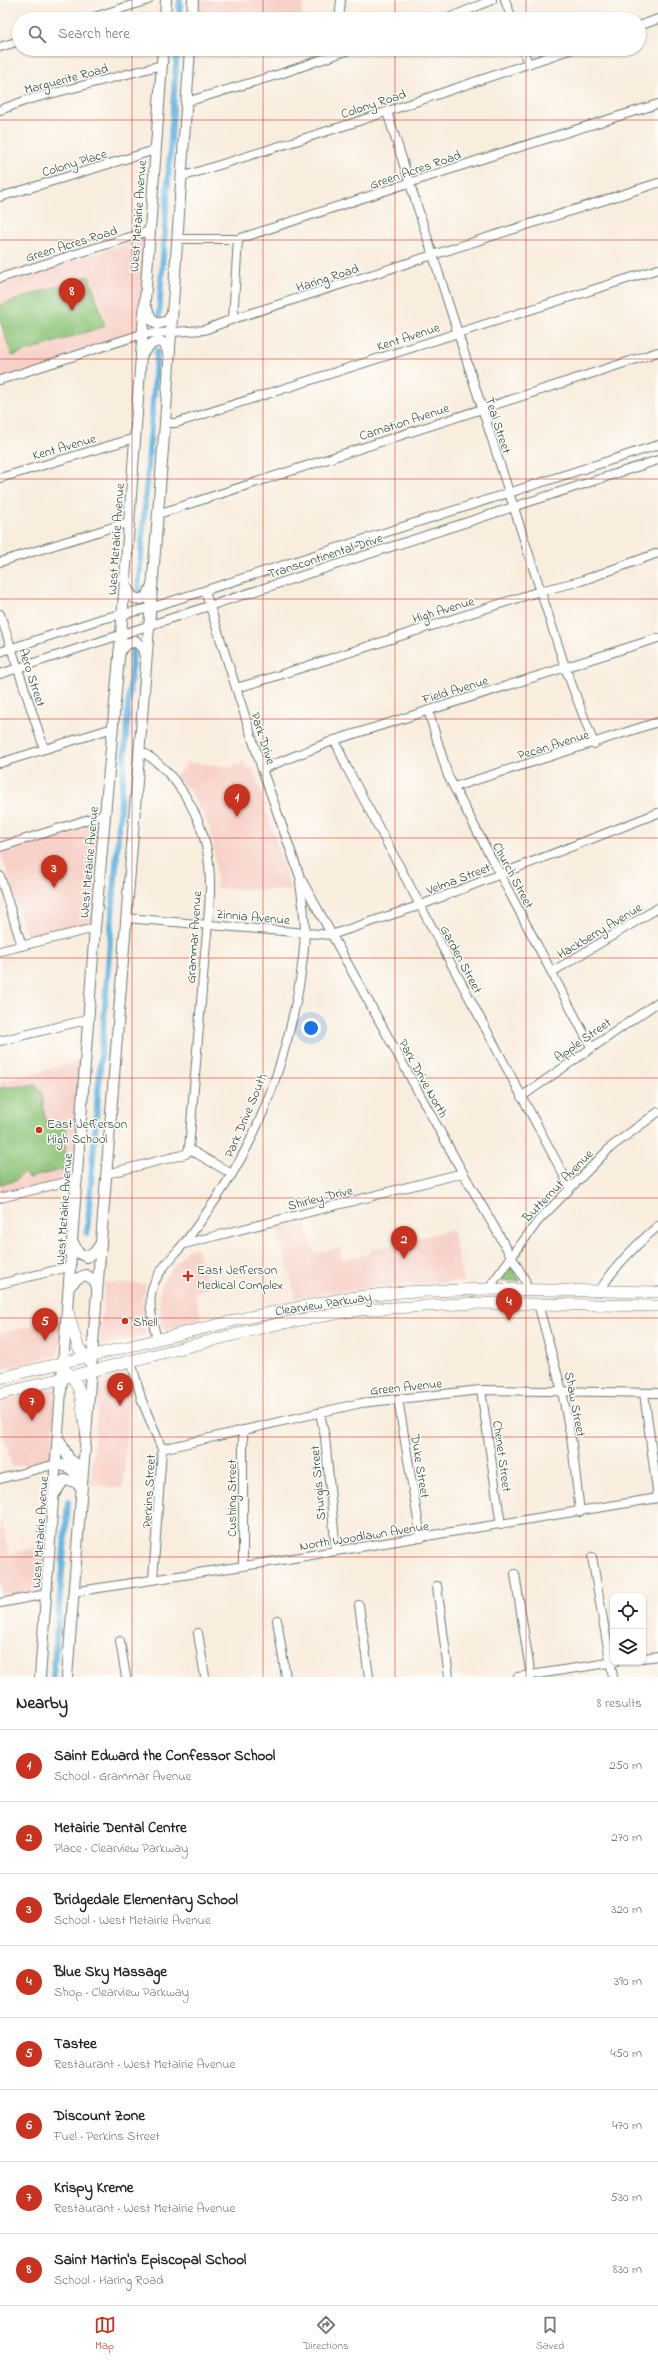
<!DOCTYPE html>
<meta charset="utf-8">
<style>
:root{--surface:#fff;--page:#f2f2f2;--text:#222;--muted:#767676;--line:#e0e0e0;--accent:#c8321e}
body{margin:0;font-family:"Indie Flower",sans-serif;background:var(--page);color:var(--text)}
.controls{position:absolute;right:12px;bottom:12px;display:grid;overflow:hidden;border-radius:8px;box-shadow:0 1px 3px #0004}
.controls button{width:36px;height:36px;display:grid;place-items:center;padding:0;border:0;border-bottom:1px solid var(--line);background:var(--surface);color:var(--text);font:20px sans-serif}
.you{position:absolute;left:311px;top:1028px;width:14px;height:14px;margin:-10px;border:3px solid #fff;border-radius:50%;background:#1a73e8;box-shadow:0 0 0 6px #1a73e833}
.badge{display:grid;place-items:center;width:26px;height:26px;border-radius:50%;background:var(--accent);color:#fff;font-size:13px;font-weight:700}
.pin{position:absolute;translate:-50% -33px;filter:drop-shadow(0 1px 2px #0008)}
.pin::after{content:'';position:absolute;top:21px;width:14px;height:12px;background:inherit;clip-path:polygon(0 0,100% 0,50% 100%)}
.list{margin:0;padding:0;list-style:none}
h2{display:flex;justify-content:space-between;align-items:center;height:52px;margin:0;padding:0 16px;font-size:17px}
h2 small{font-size:13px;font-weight:400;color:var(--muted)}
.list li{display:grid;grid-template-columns:26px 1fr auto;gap:12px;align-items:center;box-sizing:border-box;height:72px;padding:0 16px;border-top:1px solid var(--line)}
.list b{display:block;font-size:15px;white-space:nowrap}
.list p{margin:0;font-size:13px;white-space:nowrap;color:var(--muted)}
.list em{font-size:13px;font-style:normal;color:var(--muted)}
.icon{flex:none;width:22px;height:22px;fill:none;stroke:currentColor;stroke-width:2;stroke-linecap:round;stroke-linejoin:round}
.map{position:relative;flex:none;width:658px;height:1677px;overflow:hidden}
.search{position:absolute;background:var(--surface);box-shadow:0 1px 3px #0004;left:12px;right:12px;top:12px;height:44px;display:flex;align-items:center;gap:10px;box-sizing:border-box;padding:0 14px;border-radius:22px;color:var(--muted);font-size:15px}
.sheet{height:628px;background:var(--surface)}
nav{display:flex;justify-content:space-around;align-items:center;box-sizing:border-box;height:56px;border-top:1px solid var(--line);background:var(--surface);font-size:11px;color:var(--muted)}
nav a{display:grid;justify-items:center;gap:2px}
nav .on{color:var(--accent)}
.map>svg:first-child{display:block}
.built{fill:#f7d1c8}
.grass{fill:#8dc478;stroke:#568056}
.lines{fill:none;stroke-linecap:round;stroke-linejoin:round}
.canal{stroke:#67b7e2;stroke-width:6}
.minor-casing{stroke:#6b7b70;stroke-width:10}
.major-casing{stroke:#6b7b70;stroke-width:12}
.highway-casing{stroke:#6b7b70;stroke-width:12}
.minor{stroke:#fff;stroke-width:8}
.major{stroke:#fff;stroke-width:10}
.highway{stroke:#fff;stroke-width:11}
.grid{fill:none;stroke:#c8321e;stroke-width:1;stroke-opacity:0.55}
.poi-dot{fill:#c8321e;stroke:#fdfcf7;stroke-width:1.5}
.labels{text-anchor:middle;stroke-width:3;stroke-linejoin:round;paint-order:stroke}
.street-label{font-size:13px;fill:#1f3d34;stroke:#fdfcf7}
.poi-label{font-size:13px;fill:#1f3d34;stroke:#fdfcf7;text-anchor:start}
</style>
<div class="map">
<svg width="658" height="1677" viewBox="0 0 658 1677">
<rect width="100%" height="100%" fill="#fdfcf7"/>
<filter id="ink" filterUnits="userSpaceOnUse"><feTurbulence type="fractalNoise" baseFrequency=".025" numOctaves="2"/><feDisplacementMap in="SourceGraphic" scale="8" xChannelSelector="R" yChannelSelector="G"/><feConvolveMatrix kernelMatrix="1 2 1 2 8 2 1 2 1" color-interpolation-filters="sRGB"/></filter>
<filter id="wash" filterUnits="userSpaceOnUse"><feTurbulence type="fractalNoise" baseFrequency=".012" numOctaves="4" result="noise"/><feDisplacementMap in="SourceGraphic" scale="16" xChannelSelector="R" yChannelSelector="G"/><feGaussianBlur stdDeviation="0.9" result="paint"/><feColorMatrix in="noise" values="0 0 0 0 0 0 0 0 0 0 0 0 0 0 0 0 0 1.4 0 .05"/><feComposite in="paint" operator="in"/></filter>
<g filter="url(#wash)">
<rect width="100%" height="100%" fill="#f9edde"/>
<g class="built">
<polygon points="200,0 303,0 302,16 291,19 199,19"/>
<polygon points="144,238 144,338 0,382 0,284"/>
<polygon points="242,760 244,761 244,767 253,768 291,891 217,888 214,847 209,827 191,792 175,775 184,769 185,762 231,767 235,766 235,763 241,766"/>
<polygon points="100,820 93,923 28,940 1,853"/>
<polygon points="81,1061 74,1178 0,1196 0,1082"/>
<polygon points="305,1220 314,1254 340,1247 343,1260 370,1253 370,1250 452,1230 464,1281 379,1286 296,1298 277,1227"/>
<polygon points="197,1247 208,1288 194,1292 202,1321 163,1331 159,1303 162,1285 166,1276 188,1249"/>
<polygon points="105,1283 146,1284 142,1301 147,1335 103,1346 100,1344"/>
<polygon points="64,1318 59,1352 55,1356 0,1370 0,1333"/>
<polygon points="127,1368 133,1393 129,1397 123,1488 90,1486 100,1378 101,1375"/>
<polygon points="55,1387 52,1458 12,1467 0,1420 0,1401"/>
<polygon points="0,1517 10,1554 46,1546 41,1589 0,1596"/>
</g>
<g class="grass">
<polygon points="89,276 105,326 12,356 0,320 0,305"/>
<polygon points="36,1085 42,1094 45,1119 66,1126 65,1169 28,1178 24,1172 15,1181 0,1185 0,1088"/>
<polygon points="510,1264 511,1265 520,1281 500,1281"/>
</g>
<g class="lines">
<g class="canal">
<polyline points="179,19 180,0"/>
<polyline points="159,316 177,49"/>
<polyline points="138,592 157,351"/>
<polyline points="87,1233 133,648"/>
<polyline points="53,1677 68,1502"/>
</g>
</g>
</g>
<g filter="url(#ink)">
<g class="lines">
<g class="minor-casing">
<g id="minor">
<polyline points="505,0 512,19"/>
<polyline points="88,19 148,0"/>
<polyline points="339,19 341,0"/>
<polyline points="446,19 492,0"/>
<polyline points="639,26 658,19"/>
<polyline points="0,47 19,41"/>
<polyline points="523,49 528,64"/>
<polyline points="186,102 280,74 352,49"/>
<polyline points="0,110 27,100 162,65"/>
<polyline points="387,112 565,667 594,744"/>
<polyline points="181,177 353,123 572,49"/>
<polyline points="0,197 155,150"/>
<polyline points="178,239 238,239 488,157 658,104"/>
<polyline points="0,278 149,231"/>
<polyline points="233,319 238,239"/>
<polyline points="0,380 142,334 204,330 233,319 658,183"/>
<polyline points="165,423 176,423 658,269"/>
<polyline points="0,478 135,438"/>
<polyline points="158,514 658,352"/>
<polyline points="0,562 129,522"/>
<polyline points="205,591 262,769 300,877 463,1173 525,1280 527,1289"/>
<polyline points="0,614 44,748"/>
<polyline points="0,652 101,619 150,608 658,445"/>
<polyline points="0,674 658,460"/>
<polyline points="236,688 267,679 540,591 581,581 658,553"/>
<polyline points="428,710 448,776 591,1047"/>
<polyline points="335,740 346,766 570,1187"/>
<polyline points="0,763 113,728"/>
<polyline points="262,769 335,740 658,638"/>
<polyline points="454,787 658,722"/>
<polyline points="0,847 105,814"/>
<polyline points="0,876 22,946"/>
<polyline points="126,918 331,935 421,905 658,813"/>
<polyline points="0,951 95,928"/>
<polyline points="552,972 658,908"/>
<polyline points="0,1041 90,1019"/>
<polyline points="521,1097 658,1002"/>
<polyline points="189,1149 232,1174"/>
<path d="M106,1174L186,1154L189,1149C194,1088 199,1026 204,965C207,927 214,887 207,850C199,811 175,770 139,750"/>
<polyline points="0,1198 78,1179"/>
<polyline points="184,1244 463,1173"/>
<polyline points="0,1284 72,1266"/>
<polyline points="488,1289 538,1221 611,1147 658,1112"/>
<path d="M599,1292C613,1268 637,1244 658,1226"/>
<polyline points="538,1304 562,1391 572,1444 580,1512"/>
<path d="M157,1340C153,1323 147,1303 153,1286C159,1268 178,1252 189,1237C213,1205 236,1171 253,1135C280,1077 302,997 305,933C305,916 302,898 300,882"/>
<polyline points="131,1361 142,1401 162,1449 153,1580"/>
<polyline points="481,1390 501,1525"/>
<polyline points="644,1393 658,1498"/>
<polyline points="398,1399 421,1538"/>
<polyline points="320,1413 325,1437 336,1551"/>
<polyline points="243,1430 243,1566"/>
<polyline points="162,1449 361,1403 398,1399 481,1390 658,1393"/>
<polyline points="0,1479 56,1464"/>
<polyline points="592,1557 613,1677"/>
<polyline points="515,1574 531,1677"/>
<polyline points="437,1586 449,1677"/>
<polyline points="73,1592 263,1563 658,1498"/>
<polyline points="0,1603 47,1594"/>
<polyline points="359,1605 369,1677"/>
<polyline points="277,1620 286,1677"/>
<polyline points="198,1633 205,1677"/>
<polyline points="120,1641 126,1677"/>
<polyline points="643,1658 658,1656"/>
<polyline points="518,1677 615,1662"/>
</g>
</g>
<g class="major-casing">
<g id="major">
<polyline points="165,19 166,0"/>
<polyline points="192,19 193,0"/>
<polyline points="145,305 152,320 157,324 168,321 172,313"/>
<path d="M141,356C148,343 165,332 168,354"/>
<path d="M126,585C131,602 145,605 151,587"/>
<polyline points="119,653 124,645 135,641 143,648 145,657"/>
<polyline points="74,1244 78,1253 87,1257 95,1252 101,1243"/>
<polyline points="71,1285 78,1278 86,1275 94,1280 97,1287"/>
<polyline points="60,1441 69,1459 80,1466"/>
<path d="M56,1464C71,1466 76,1472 80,1486"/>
<polyline points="55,1493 64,1480 73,1481 79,1485"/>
<polyline points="40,1677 95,928 121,635 163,49"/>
<polyline points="67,1677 165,423 190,49"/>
</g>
</g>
<g class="highway-casing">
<g id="highway">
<polyline points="68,1312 78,1347 90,1362"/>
<path d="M66,1371C84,1384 81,1410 86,1430"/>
<polyline points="0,1378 245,1318 348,1298 402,1292 488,1289 658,1292"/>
<polyline points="0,1394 277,1324 359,1310 476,1303 658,1306"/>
</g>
</g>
<use href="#minor" class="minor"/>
<use href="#major" class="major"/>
<use href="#highway" class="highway"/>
</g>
</g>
<path class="grid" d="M132,0V19M263,0V19M395,0V19M526,0V19M132,49V1677M263,49V1677M395,49V1677M526,49V1677M0,120H658M0,240H658M0,359H658M0,479H658M0,599H658M0,719H658M0,838H658M0,958H658M0,1078H658M0,1198H658M0,1318H658M0,1437H658M0,1557H658"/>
<g class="poi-dot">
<circle cx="39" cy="1130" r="4"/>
<path d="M186 1270h4v4h4v4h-4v4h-4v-4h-4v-4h4z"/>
<circle cx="125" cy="1321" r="4"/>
</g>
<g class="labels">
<g class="street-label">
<text transform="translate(66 78) rotate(-15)" y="5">Marguerite Road</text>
<text transform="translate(373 103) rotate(-18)" y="5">Colony Road</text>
<text transform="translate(74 162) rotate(-17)" y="5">Colony Place</text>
<text transform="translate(415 169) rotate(-19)" y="5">Green Acres Road</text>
<text transform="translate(137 216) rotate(-86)" y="5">West Metairie Avenue</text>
<text transform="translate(71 243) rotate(-17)" y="5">Green Acres Road</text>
<text transform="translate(327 277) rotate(-18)" y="5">Haring Road</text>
<text transform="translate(408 336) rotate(-18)" y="5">Kent Avenue</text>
<text transform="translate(404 421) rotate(-18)" y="5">Carnation Avenue</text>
<text transform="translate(499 425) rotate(72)" y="5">Teal Street</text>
<text transform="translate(64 446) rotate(-16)" y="5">Kent Avenue</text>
<text transform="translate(115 539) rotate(-86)" y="5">West Metairie Avenue</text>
<text transform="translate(325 555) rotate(-18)" y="5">Transcontinental Drive</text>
<text transform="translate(443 609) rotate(-17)" y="5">High Avenue</text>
<text transform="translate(33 677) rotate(72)" y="5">Aero Street</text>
<text transform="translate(455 689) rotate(-17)" y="5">Field Avenue</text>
<text transform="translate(264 738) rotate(72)" y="5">Park Drive</text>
<text transform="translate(553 744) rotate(-17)" y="5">Pecan Avenue</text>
<text transform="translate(88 862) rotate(-85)" y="5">West Metairie Avenue</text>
<text transform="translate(514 875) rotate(62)" y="5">Church Street</text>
<text transform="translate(458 878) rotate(-21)" y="5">Velma Street</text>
<text transform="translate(253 916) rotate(5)" y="5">Zinnia Avenue</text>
<text transform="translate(599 930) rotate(-31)" y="5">Hackberry Avenue</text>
<text transform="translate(193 937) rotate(-86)" y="5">Grammar Avenue</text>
<text transform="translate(462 959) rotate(62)" y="5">Garden Street</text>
<text transform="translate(582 1039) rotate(-35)" y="5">Apple Street</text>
<text transform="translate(424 1078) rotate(61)" y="5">Park Drive North</text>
<text transform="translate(245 1115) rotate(-67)" y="5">Park Drive South</text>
<text transform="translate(557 1185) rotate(-46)" y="5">Butternut Avenue</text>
<text transform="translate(320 1197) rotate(-14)" y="5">Shirley Drive</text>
<text transform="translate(63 1209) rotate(-86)" y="5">West Metairie Avenue</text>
<text transform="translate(323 1303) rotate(-9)" y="5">Clearview Parkway</text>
<text transform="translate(406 1386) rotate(-6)" y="5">Green Avenue</text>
<text transform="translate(576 1404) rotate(79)" y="5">Shaw Street</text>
<text transform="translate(503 1456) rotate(82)" y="5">Chenet Street</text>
<text transform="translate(421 1466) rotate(81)" y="5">Duke Street</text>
<text transform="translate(317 1483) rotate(-95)" y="5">Sturgis Street</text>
<text transform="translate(148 1491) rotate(-87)" y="5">Perkins Street</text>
<text transform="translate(231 1498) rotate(-90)" y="5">Cushing Street</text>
<text transform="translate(39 1532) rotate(-86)" y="5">West Metairie Avenue</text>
<text transform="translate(364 1535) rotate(-9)" y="5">North Woodlawn Avenue</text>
</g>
<g class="poi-label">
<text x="47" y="1128">East Jefferson<tspan x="47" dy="15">High School</tspan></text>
<text x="197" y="1274">East Jefferson<tspan x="197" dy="15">Medical Complex</tspan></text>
<text x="133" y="1326">Shell</text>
</g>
</g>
</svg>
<div class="controls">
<button><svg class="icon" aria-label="locate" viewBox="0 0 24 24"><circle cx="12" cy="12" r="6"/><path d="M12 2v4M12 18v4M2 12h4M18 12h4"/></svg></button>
<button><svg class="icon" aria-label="layers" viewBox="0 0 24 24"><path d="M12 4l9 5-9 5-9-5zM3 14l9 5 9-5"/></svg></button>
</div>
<div class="you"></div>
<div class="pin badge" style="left:237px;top:817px">1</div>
<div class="pin badge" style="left:404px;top:1259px">2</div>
<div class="pin badge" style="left:54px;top:888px">3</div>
<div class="pin badge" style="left:509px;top:1321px">4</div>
<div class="pin badge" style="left:45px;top:1341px">5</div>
<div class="pin badge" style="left:120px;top:1406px">6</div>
<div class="pin badge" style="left:32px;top:1421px">7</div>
<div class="pin badge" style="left:72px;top:311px">8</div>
<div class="search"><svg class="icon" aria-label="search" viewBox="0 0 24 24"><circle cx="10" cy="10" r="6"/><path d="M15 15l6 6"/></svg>Search here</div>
</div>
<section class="sheet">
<h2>Nearby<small>8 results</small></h2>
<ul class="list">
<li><span class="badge">1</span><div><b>Saint Edward the Confessor School</b><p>School · Grammar Avenue</p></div><em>250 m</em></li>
<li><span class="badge">2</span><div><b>Metairie Dental Centre</b><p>Place · Clearview Parkway</p></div><em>270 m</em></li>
<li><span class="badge">3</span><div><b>Bridgedale Elementary School</b><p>School · West Metairie Avenue</p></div><em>320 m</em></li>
<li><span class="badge">4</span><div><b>Blue Sky Massage</b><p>Shop · Clearview Parkway</p></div><em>390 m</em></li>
<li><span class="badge">5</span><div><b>Tastee</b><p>Restaurant · West Metairie Avenue</p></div><em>450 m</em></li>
<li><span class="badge">6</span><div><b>Discount Zone</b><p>Fuel · Perkins Street</p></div><em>470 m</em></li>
<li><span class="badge">7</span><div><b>Krispy Kreme</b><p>Restaurant · West Metairie Avenue</p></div><em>530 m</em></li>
<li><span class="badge">8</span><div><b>Saint Martin's Episcopal School</b><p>School · Haring Road</p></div><em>830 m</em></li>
</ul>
</section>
<nav>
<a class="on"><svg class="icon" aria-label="map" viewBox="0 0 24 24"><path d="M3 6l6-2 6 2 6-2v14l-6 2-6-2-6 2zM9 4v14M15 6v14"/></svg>Map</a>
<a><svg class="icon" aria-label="directions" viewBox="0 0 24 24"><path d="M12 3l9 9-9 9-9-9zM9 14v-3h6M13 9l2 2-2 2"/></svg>Directions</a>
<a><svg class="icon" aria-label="saved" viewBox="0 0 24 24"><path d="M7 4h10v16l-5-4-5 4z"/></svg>Saved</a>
</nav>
